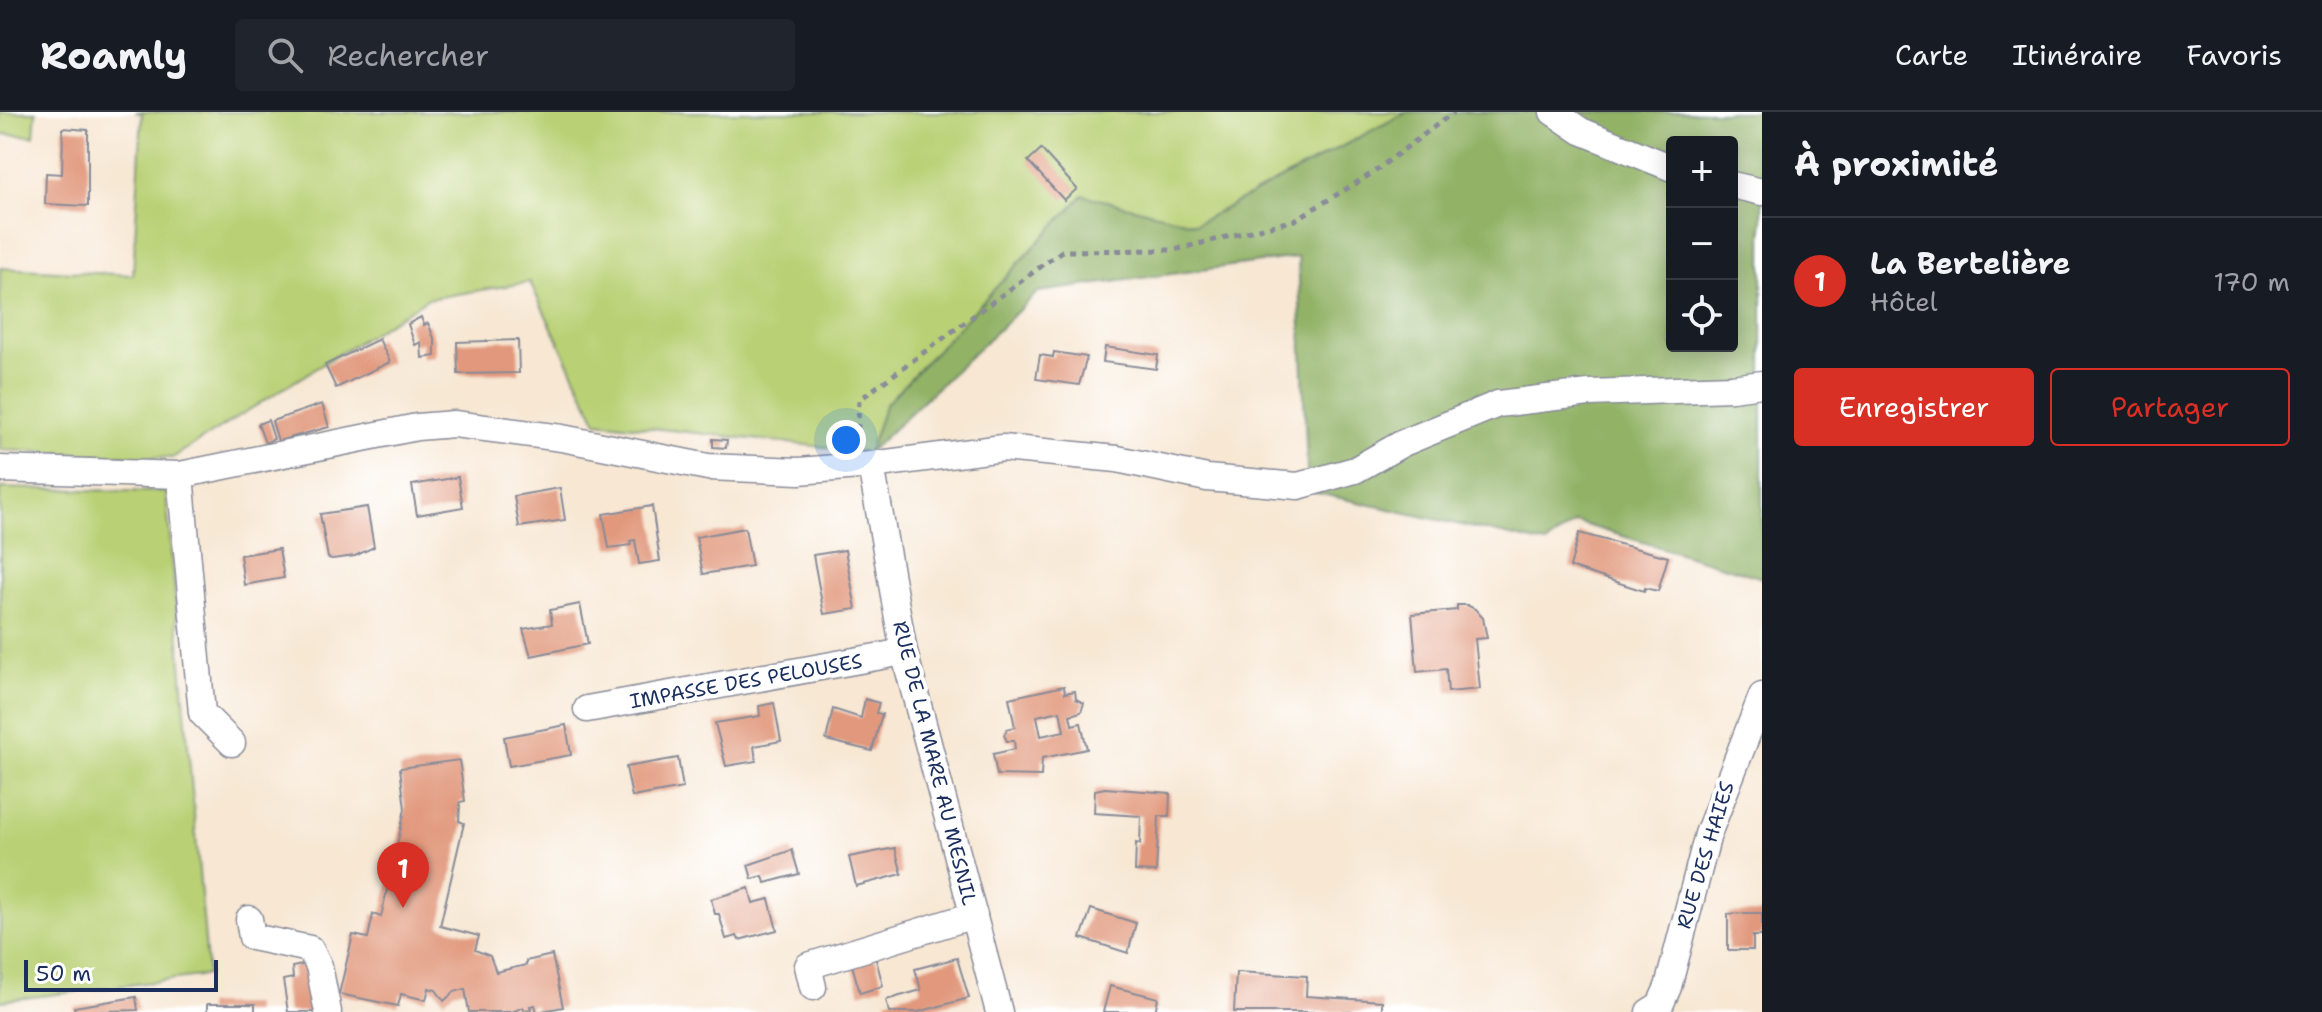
<!DOCTYPE html>
<html lang="fr">
<meta charset="utf-8">
<style>
:root{--surface:#171b24;--page:#20242c;--text:#f1f3f6;--muted:#9ea1a6;--line:#363941;--accent:#d93025}
body{margin:0;font-family:"Shantell Sans",sans-serif;background:var(--page);color:var(--text)}
.controls{position:absolute;right:24px;top:24px;display:grid;overflow:hidden;border-radius:8px;box-shadow:0 4px 20px #0003}
.controls button{width:72px;height:72px;display:grid;place-items:center;padding:0;border:0;border-bottom:2px solid var(--line);background:var(--surface);color:var(--text);font:40px sans-serif}
.scale{position:absolute;left:24px;bottom:20px;width:194px;box-sizing:border-box;padding-left:8px;border:4px solid #1b2f5e;border-top:0;font-size:22px;line-height:28px;white-space:nowrap;color:#1b2f5e;-webkit-text-stroke:6px #fff;paint-order:stroke}
.you{position:absolute;left:846px;top:328px;width:28px;height:28px;margin:-20px;border:6px solid #fff;border-radius:50%;background:#1a73e8;box-shadow:0 0 0 12px #1a73e833}
.badge{display:grid;place-items:center;width:52px;height:52px;border-radius:50%;background:var(--accent);color:#fff;font-size:26px;font-weight:700}
.pin{position:absolute;translate:-50% -66px;filter:drop-shadow(0 2px 4px #0008)}
.pin::after{content:'';position:absolute;top:42px;width:28px;height:24px;background:inherit;clip-path:polygon(0 0,100% 0,50% 100%)}
.list{margin:0;padding:0;list-style:none}
h2{display:flex;justify-content:space-between;align-items:center;height:104px;margin:0;padding:0 32px;font-size:34px}
h2 small{font-size:26px;font-weight:400;color:var(--muted)}
.list li{display:grid;grid-template-columns:52px 1fr auto;gap:24px;align-items:center;box-sizing:border-box;height:128px;padding:0 32px;border-top:2px solid var(--line)}
.list b{display:block;font-size:30px;white-space:nowrap}
.list p{margin:0;font-size:26px;white-space:nowrap;color:var(--muted)}
.list em{font-size:26px;font-style:normal;color:var(--muted)}
.actions{display:flex;gap:16px;padding:24px 32px}
.actions a{flex:1;padding:18px 0;border:2px solid var(--accent);border-radius:8px;text-align:center;font-size:28px;color:var(--accent)}
.actions .main{background:var(--accent);color:#fff}
.icon{flex:none;width:44px;height:44px;fill:none;stroke:currentColor;stroke-width:2;stroke-linecap:round;stroke-linejoin:round}
.map{position:relative;flex:none;width:1762px;height:900px;overflow:hidden}
header{display:flex;align-items:center;gap:48px;box-sizing:border-box;height:112px;padding:0 40px;background:var(--surface);border-bottom:2px solid var(--line)}
header strong{font-size:38px}
nav{display:flex;gap:44px;margin-inline-start:auto;font-size:28px}
.search{width:560px;height:72px;background:var(--page);display:flex;align-items:center;gap:20px;box-sizing:border-box;padding:0 28px;border-radius:8px;color:var(--muted);font-size:30px}
main{display:flex}
aside{flex:1;background:var(--surface)}
.map>svg:first-child{display:block}
.green{fill:#b9d074;stroke:#6a8069;stroke-width:2}
.forest{fill:#92b266;stroke:#567062;stroke-width:2;fill-rule:evenodd}
.building{fill:#e1987c;fill-rule:evenodd}
.lines{fill:none;stroke-linecap:round;stroke-linejoin:round}
.minor-casing{stroke:#898b98;stroke-width:29}
.path{stroke:#898b98;stroke-width:5;stroke-dasharray:6 6;stroke-linecap:butt}
.minor{stroke:#fff;stroke-width:26}
.labels{text-anchor:middle;stroke-width:8;stroke-linejoin:round;paint-order:stroke}
.street-label{font-size:20px;fill:#1b2f5e;stroke:#fff}
</style>
<header>
<strong>Roamly</strong>
<div class="search"><svg class="icon" aria-label="search" viewBox="0 0 24 24"><circle cx="10" cy="10" r="6"/><path d="M15 15l6 6"/></svg>Rechercher</div>
<nav><a>Carte</a><a>Itinéraire</a><a>Favoris</a></nav>
</header>
<main>
<div class="map">
<svg width="1762" height="900" viewBox="0 0 1762 900">
<rect width="100%" height="100%" fill="#fff"/>
<filter id="ink" filterUnits="userSpaceOnUse"><feTurbulence type="fractalNoise" baseFrequency=".0125" numOctaves="2"/><feDisplacementMap in="SourceGraphic" scale="16" xChannelSelector="R" yChannelSelector="G"/><feConvolveMatrix kernelMatrix="1 2 1 2 8 2 1 2 1" color-interpolation-filters="sRGB"/></filter>
<filter id="wash" filterUnits="userSpaceOnUse"><feTurbulence type="fractalNoise" baseFrequency=".006" numOctaves="4" result="noise"/><feDisplacementMap in="SourceGraphic" scale="32" xChannelSelector="R" yChannelSelector="G"/><feGaussianBlur stdDeviation="1.8" result="paint"/><feColorMatrix in="noise" values="0 0 0 0 0 0 0 0 0 0 0 0 0 0 0 0 0 1.4 0 .05"/><feComposite in="paint" operator="in"/></filter>
<g filter="url(#wash)">
<rect width="100%" height="100%" fill="#f7e7d3"/>
<g class="green">
<polygon points="0,0 36,0 34,24 0,22"/>
<polygon points="135,0 1407,0 1196,112 1083,84 885,293 869,340 597,310 530,170 427,187 172,346 0,338 0,156 133,163 142,1"/>
<polygon points="0,376 166,380 208,863 0,889"/>
</g>
<path class="forest" d="M1407,0H1762V466L1576,410L1546,432L1308,379L1298,145L1038,180L869,340L885,293L1083,83L1196,112ZM1672,30H1732V234H1672Z"/>
<g id="blocks">
<g class="building">
<polygon points="63,16 88,18 88,94 45,92 46,61 62,62"/>
<polygon points="1041,37 1077,77 1064,88 1028,49"/>
<polygon points="421,205 424,213 428,211 435,229 435,244 422,246 421,230 415,233 408,212"/>
<polygon points="379,227 390,250 336,276 325,253"/>
<polygon points="518,228 519,261 458,262 457,230"/>
<polygon points="1105,235 1158,243 1156,257 1103,250"/>
<polygon points="1054,240 1087,245 1079,273 1036,267 1040,243 1053,245"/>
<polygon points="322,292 329,315 278,329 272,309"/>
<polygon points="268,308 274,327 265,331 258,312"/>
<polygon points="713,327 727,328 726,336 713,335"/>
<polygon points="458,365 463,395 417,403 412,373"/>
<polygon points="560,376 565,408 519,415 514,384"/>
<polygon points="652,394 660,449 639,452 635,428 630,429 631,433 609,436 603,402"/>
<polygon points="367,395 374,435 355,444 332,447 328,446 320,402"/>
<polygon points="745,416 752,454 703,462 696,425"/>
<polygon points="1579,421 1668,445 1658,479 1645,476 1644,479 1570,455"/>
<polygon points="279,437 284,466 244,473 240,443"/>
<polygon points="845,438 856,497 824,502 813,443"/>
<polygon points="580,492 588,532 531,544 523,517 552,512 550,498"/>
<polygon points="1457,493 1467,493 1475,497 1483,506 1487,526 1475,527 1480,577 1448,580 1446,557 1417,560 1412,502 1457,498"/>
<path d="M1064,574L1065,581L1075,579L1076,587L1084,591L1081,600L1070,603L1072,613L1081,611L1087,637L1042,646L1041,664L997,663L993,642L1015,637L1014,629H1007L1004,623L1007,617L1015,615L1009,586ZM1060,599L1064,619L1041,624L1037,604Z"/>
<polygon points="865,587 879,591 876,601 882,602 872,639 826,628 833,597 861,606"/>
<polygon points="774,591 781,629 754,634 756,649 726,654 715,611 760,604 759,594"/>
<polygon points="566,613 571,643 509,654 504,625"/>
<polygon points="678,646 683,676 632,685 626,655"/>
<polygon points="459,648 465,689 460,690 459,709 464,711 440,814 479,824 475,838 490,844 496,860 526,853 526,849 552,843 563,895 537,900 535,893 530,894 531,897 524,898 523,895 512,900 469,900 465,877 454,880 444,889 436,878 429,876 426,888 401,882 398,894 339,882 353,823 368,826 373,802 381,805 405,697 400,656"/>
<polygon points="1105,676 1170,681 1169,704 1159,704 1156,760 1135,759 1136,731 1140,732 1141,704 1094,701 1095,678"/>
<polygon points="895,736 902,762 856,774 849,745"/>
<polygon points="792,738 799,762 765,771 763,764 752,767 748,753"/>
<polygon points="749,776 753,791 769,787 777,818 739,828 737,824 726,827 719,802 715,802 711,787"/>
<polygon points="1091,797 1136,811 1128,841 1081,826"/>
<polygon points="1747,801 1762,801 1762,824 1753,824 1753,838 1728,838 1728,802"/>
<polygon points="957,846 969,886 918,900 889,900 886,888 921,878 915,857"/>
<polygon points="876,847 883,874 860,881 852,853"/>
<polygon points="307,852 315,900 288,900 283,868 293,866 292,855"/>
<polygon points="1236,860 1307,864 1306,884 1382,889 1382,900 1234,900"/>
<polygon points="1110,874 1158,886 1155,900 1103,900"/>
<polygon points="136,885 138,898 75,900 74,895"/>
<rect x="207" y="892" width="48" height="8"/>
</g>
</g>
</g>
<g filter="url(#ink)">
<use href="#blocks" fill-opacity="0" stroke="#898b98" stroke-width="2"/>
<g class="lines">
<g class="minor-casing">
<g id="minor">
<polyline points="1553,0 1581,19 1672,56"/>
<polyline points="1732,73 1762,80"/>
<polyline points="871,353 904,540 999,900"/>
<polyline points="0,357 180,363 417,315 454,312 562,326 708,355 799,359 871,353 1003,336 1117,347 1207,366 1298,374 1355,358 1403,331 1498,292 1589,281 1732,276 1762,272"/>
<polyline points="180,363 202,601 232,631"/>
<polyline points="587,597 904,540"/>
<polyline points="249,807 252,825 310,837 319,854 328,900"/>
<polyline points="813,875 808,854 974,803"/>
<polyline points="1649,900 1660,893 1668,875 1708,722 1762,584"/>
</g>
</g>
<polyline class="path" points="857,330 859,288 1062,139 1174,138 1295,108 1371,62 1454,0"/>
<use href="#minor" class="minor"/>
</g>
</g>
<g class="labels">
<g class="street-label">
<text transform="translate(746 569) rotate(-10)" y="7">IMPASSE DES PELOUSES</text>
<text transform="translate(935 651) rotate(76)" y="7">RUE DE LA MARE AU MESNIL</text>
<text transform="translate(1705 743) rotate(-73)" y="7">RUE DES HAIES</text>
</g>
</g>
</svg>
<div class="controls">
<button>+</button>
<button>−</button>
<button><svg class="icon" aria-label="locate" viewBox="0 0 24 24"><circle cx="12" cy="12" r="6"/><path d="M12 2v4M12 18v4M2 12h4M18 12h4"/></svg></button>
</div>
<div class="scale">50 m</div>
<div class="you"></div>
<div class="pin badge" style="left:403px;top:796px">1</div>
</div>
<aside>
<h2>À proximité<small></small></h2>
<ul class="list">
<li><span class="badge">1</span><div><b>La Bertelière</b><p>Hôtel</p></div><em>170 m</em></li>
</ul>
<div class="actions"><a class="main">Enregistrer</a><a>Partager</a></div>
</aside>
</main>
